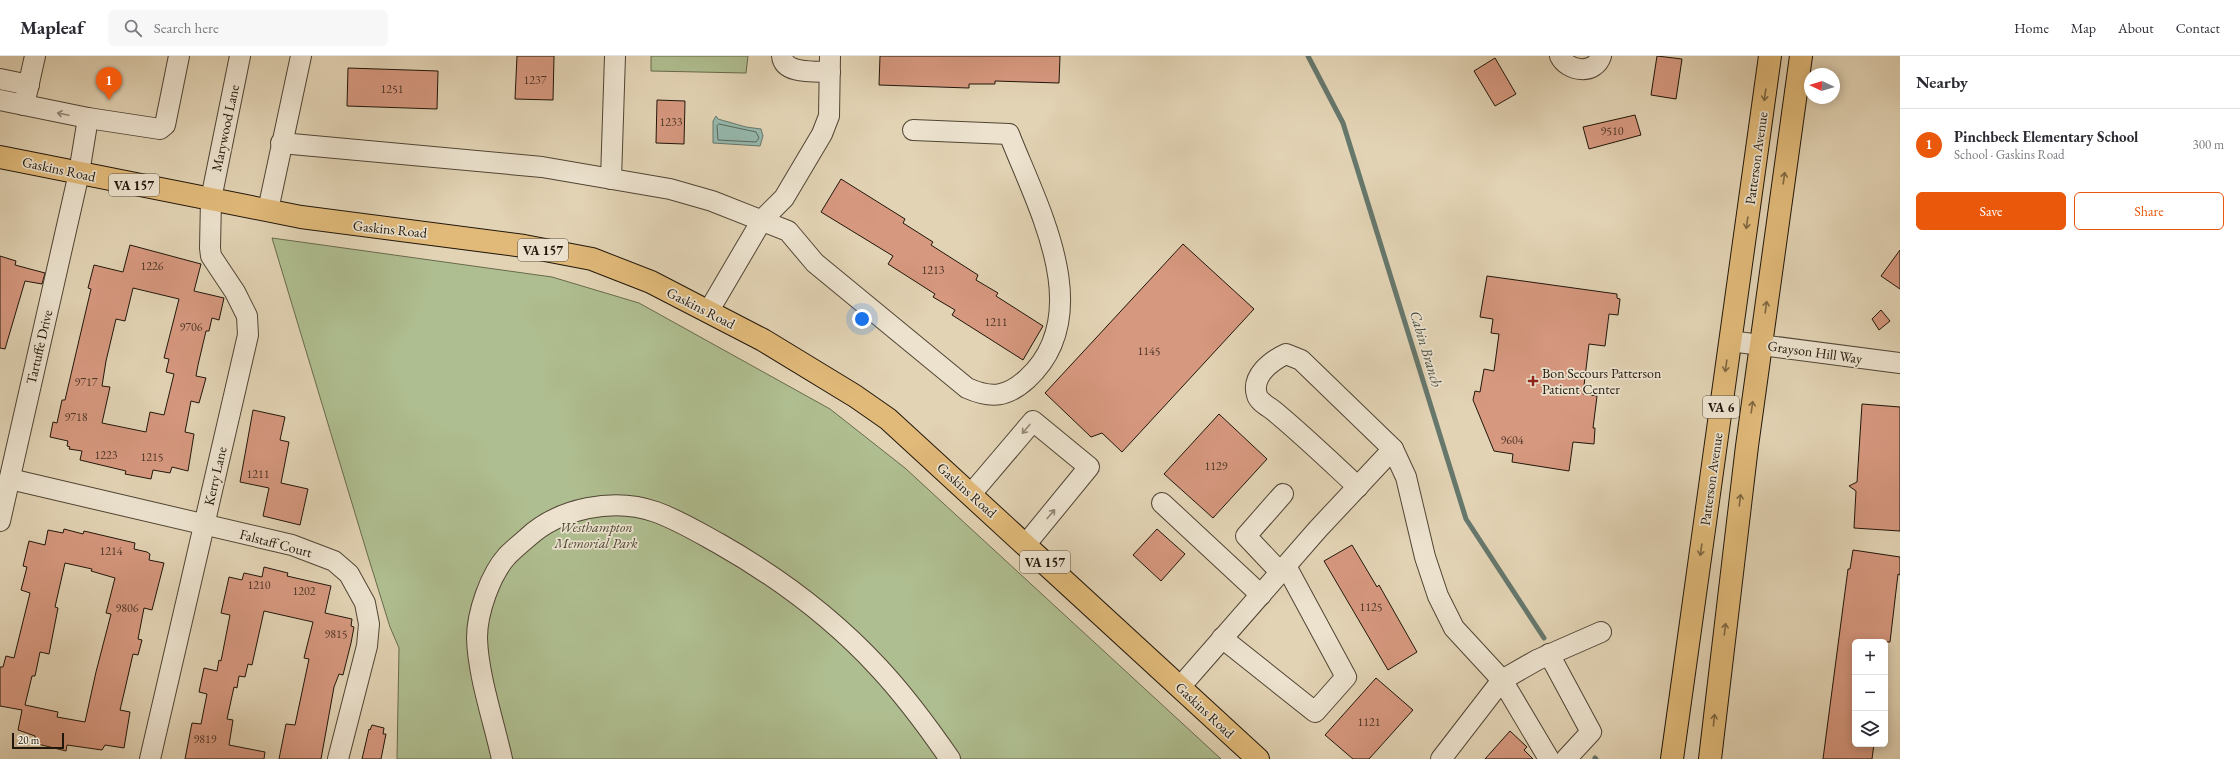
<!DOCTYPE html>
<meta charset="utf-8">
<style>
:root{--surface:#fff;--page:#f7f7f7;--text:#2b2b33;--muted:#7c7c81;--line:#e1e1e2;--accent:#ea580c}
body{margin:0;font-family:"EB Garamond",serif;background:var(--page);color:var(--text)}
.controls{position:absolute;right:12px;bottom:12px;display:grid;overflow:hidden;border-radius:6px;box-shadow:0 2px 10px #0003}
.controls button{width:36px;height:36px;display:grid;place-items:center;padding:0;border:0;border-bottom:1px solid var(--line);background:var(--surface);color:var(--text);font:20px sans-serif}
.compass{position:absolute;left:1804px;top:12px;width:36px;height:36px;border-radius:50%;background:var(--surface);box-shadow:0 2px 10px #0003;rotate:274deg}
.scale{position:absolute;left:12px;bottom:10px;width:52px;box-sizing:border-box;padding-left:4px;border:2px solid #20160a;border-top:0;font-size:11px;line-height:14px;white-space:nowrap;color:#20160a;-webkit-text-stroke:3px #ece2ce;paint-order:stroke}
.you{position:absolute;left:862px;top:263px;width:14px;height:14px;margin:-10px;border:3px solid #fff;border-radius:50%;background:#1a73e8;box-shadow:0 0 0 6px #1a73e833}
.badge{display:grid;place-items:center;width:26px;height:26px;border-radius:50%;background:var(--accent);color:#fff;font-size:13px;font-weight:700}
.pin{position:absolute;translate:-50% -33px;filter:drop-shadow(0 1px 2px #0008)}
.pin::after{content:'';position:absolute;top:21px;width:14px;height:12px;background:inherit;clip-path:polygon(0 0,100% 0,50% 100%)}
.list{margin:0;padding:0;list-style:none}
h2{display:flex;justify-content:space-between;align-items:center;height:52px;margin:0;padding:0 16px;font-size:17px}
h2 small{font-size:13px;font-weight:400;color:var(--muted)}
.list li{display:grid;grid-template-columns:26px 1fr auto;gap:12px;align-items:center;box-sizing:border-box;height:72px;padding:0 16px;border-top:1px solid var(--line)}
.list b{display:block;font-size:15px;white-space:nowrap}
.list p{margin:0;font-size:13px;white-space:nowrap;color:var(--muted)}
.list em{font-size:13px;font-style:normal;color:var(--muted)}
.actions{display:flex;gap:8px;padding:12px 16px}
.actions a{flex:1;padding:9px 0;border:1px solid var(--accent);border-radius:6px;text-align:center;font-size:14px;color:var(--accent)}
.actions .main{background:var(--accent);color:#fff}
.icon{flex:none;width:22px;height:22px;fill:none;stroke:currentColor;stroke-width:2;stroke-linecap:round;stroke-linejoin:round}
.map{position:relative;flex:none;width:1900px;height:703px;overflow:hidden}
header{display:flex;align-items:center;gap:24px;box-sizing:border-box;height:56px;padding:0 20px;background:var(--surface);border-bottom:1px solid var(--line)}
header strong{font-size:19px}
nav{display:flex;gap:22px;margin-inline-start:auto;font-size:14px}
.search{width:280px;height:36px;background:var(--page);display:flex;align-items:center;gap:10px;box-sizing:border-box;padding:0 14px;border-radius:6px;color:var(--muted);font-size:15px}
main{display:flex}
aside{flex:1;background:var(--surface)}
.map>svg:first-child{display:block}
.green{fill:#afbe90;stroke:#686a4d}
.water{fill:#95b8ad;stroke:#66776c}
.lines{fill:none;stroke-linecap:round;stroke-linejoin:round}
.shore{stroke:#5a675c;stroke-width:1}
.stream{stroke:#66776c;stroke-width:5}
.building{fill:#d6987f;stroke:#20160a;fill-rule:evenodd}
.minor-casing{stroke:#504534;stroke-width:22}
.major-casing{stroke:#20160a;stroke-width:24}
.minor{stroke:#ece2ce;stroke-width:20}
.major{stroke:#e1ba7a;stroke-width:22}
.oneway{stroke:#806842}
.oneway2{stroke:#908676}
.poi-dot{fill:#8f2418;stroke:#ece2ce;stroke-width:1.5}
.labels{text-anchor:middle;stroke-width:3.5;stroke-linejoin:round;paint-order:stroke}
.number-label{font-size:12px;fill:#4e3627}
.shield{fill:#ece2ce;stroke:#5d5345;stroke-width:1}
.shield-label{font-size:13px;font-weight:bold;fill:#20160a}
.street-label{font-size:14px;fill:#20160a;stroke:#ece2ce}
.poi-label{font-size:14px;fill:#20160a;stroke:#ece2ce;text-anchor:start}
.park-label{font-size:14px;font-style:italic;fill:#4b4832;stroke:#ece2ce}
.water-label{font-size:15px;font-style:italic;fill:#494f43;stroke:#ece2ce}
</style>
<header>
<strong>Mapleaf</strong>
<div class="search"><svg class="icon" aria-label="search" viewBox="0 0 24 24"><circle cx="10" cy="10" r="6"/><path d="M15 15l6 6"/></svg>Search here</div>
<nav><a>Home</a><a>Map</a><a>About</a><a>Contact</a></nav>
</header>
<main>
<div class="map">
<svg width="1900" height="703" viewBox="0 0 1900 703">
<rect width="100%" height="100%" fill="#e2d3b4"/>
<filter id="stains"><feTurbulence type="fractalNoise" baseFrequency=".005" numOctaves="4"/><feColorMatrix values="0 0 0 0 .2 0 0 0 0 .09 0 0 0 0 .02 0 0 0 .5 -.17"/></filter>
<radialGradient id="worn" r=".72"><stop offset=".6" stop-color="#630" stop-opacity="0"/><stop offset="1" stop-color="#630" stop-opacity=".3"/></radialGradient>
<g class="green">
<polygon points="651,0 748,0 746,17 651,15"/>
<polygon points="272,182 552,221 639,247 830,353 905,412 1221,703 397,703 399,592 390,571 367,497"/>
</g>
<polygon class="water" points="716,60 718,63 746,71 761,73 763,80 760,90 713,87 713,65"/>
<g class="lines">
<polygon class="shore" points="719,68 756,76 759,82 756,86 718,84 717,70"/>
<g class="stream">
<polyline points="1308,0 1343,67 1466,463 1544,582"/>
<polyline points="1595,702 1596,703"/>
</g>
</g>
<g class="building">
<polygon points="517,0 554,0 553,44 515,43"/>
<polygon points="880,0 1060,0 1059,27 995,25 995,28 969,28 969,32 879,29"/>
<polygon points="1657,0 1682,3 1676,43 1651,39"/>
<polygon points="1495,2 1516,38 1495,50 1474,15"/>
<polygon points="348,12 438,15 437,53 347,50"/>
<polygon points="657,44 685,45 684,88 656,87"/>
<polygon points="1635,59 1641,79 1589,93 1583,71"/>
<polygon points="841,123 905,163 903,167 933,186 931,189 978,219 976,224 998,237 996,240 1043,270 1023,304 952,259 955,254 933,241 935,238 888,208 893,200 821,156"/>
<polygon points="1183,188 1254,253 1122,396 1102,377 1091,381 1045,337"/>
<path d="M130,189L201,208L194,235L224,242L219,264L212,262L209,275H206L198,309L196,320L206,322L199,347L191,345L185,376L194,378L188,415L172,411L170,417L153,414L151,423L125,418L126,415L80,404L82,395L69,393L70,391L67,390L68,385L50,381L53,366L57,367L62,344H65L91,233L88,232L94,209L123,216ZM133,232L179,243L164,302L169,303L166,316L174,318L164,359L150,356L146,376L102,367L110,331L102,330L106,305L116,263L125,265Z"/>
<polygon points="1900,194 1900,233 1881,220"/>
<polygon points="0,200 16,205 15,209 45,217 42,228 25,225 5,293 0,292"/>
<polygon points="1487,220 1617,238 1617,242 1620,243 1618,259 1609,258 1605,290 1589,288 1583,338 1597,340 1593,372 1595,372 1594,388 1573,386 1569,415 1512,406 1513,398 1494,395 1473,344 1475,335 1480,336 1484,313 1494,315 1499,278 1491,277 1493,263 1480,261"/>
<polygon points="1881,254 1890,265 1879,274 1872,263"/>
<polygon points="1862,348 1900,351 1900,475 1854,472 1856,435 1849,430 1857,426"/>
<polygon points="253,354 285,361 280,384 289,386 281,427 308,433 300,469 263,460 269,432 240,426"/>
<polygon points="1219,358 1267,403 1213,462 1164,418"/>
<path d="M64,473L83,478L84,475L135,487L134,493L147,496L150,498L149,504L164,507L152,554L144,552L138,583L142,584L138,599L133,598L125,633L120,654L130,656L124,692L105,689L102,694L67,689L66,695L34,687L35,680L18,674L22,654L0,650V611H3L6,600L14,602L30,537L21,534L27,511L23,510L29,485L45,489L48,474L63,477ZM65,507L92,513L91,515L115,522L106,557L111,558L96,616L85,666L57,661L58,656L25,649L32,620H35L40,596L49,598L58,552L55,551Z"/>
<polygon points="1157,473 1185,498 1161,525 1133,499"/>
<polygon points="1352,489 1377,531 1379,529 1417,596 1388,614 1324,505"/>
<polygon points="1853,494 1900,501 1900,519 1898,518 1890,586 1855,586 1855,688 1874,688 1872,703 1823,703 1848,513 1850,513"/>
<polygon points="264,511 288,517 287,520 331,530 325,557 352,563 351,570 354,571 351,587 343,619 339,618 334,631 321,703 279,703 286,668 295,669 309,603 304,602 313,566 264,555 252,609 248,608 245,621 239,620 237,632 234,631 227,663 233,664 229,689 265,696 264,703 185,703 192,667 201,668 207,638 199,636 204,612 217,615 219,604 221,605 230,559 221,557 229,521 242,524 244,517 262,521"/>
<polygon points="1376,622 1413,654 1369,703 1353,703 1325,679"/>
<polygon points="372,669 384,672 383,678 386,678 381,703 362,703 369,673 370,674"/>
<polygon points="1510,675 1527,691 1524,694 1533,703 1485,703"/>
</g>
<g class="lines">
<g class="minor-casing">
<g id="minor">
<path d="M782,0C784,19 816,15 830,16"/>
<path d="M1560,0C1568,16 1595,19 1601,0"/>
<polyline points="0,23 29,29"/>
<polyline points="0,44 88,62 79,117 0,465"/>
<polyline points="24,49 35,0"/>
<polyline points="88,62 160,73 165,69 179,0"/>
<path d="M281,87L542,111L670,133L712,145L788,175L815,207L967,332C992,343 1007,341 1027,323C1098,258 1037,150 1009,78L913,74"/>
<polyline points="611,123 615,0"/>
<polyline points="268,154 301,0"/>
<polyline points="708,256 762,164 784,142 822,78 829,60 830,0"/>
<polyline points="1730,285 1900,307"/>
<polyline points="10,423 292,489 334,505 349,518 365,547 369,568 367,590 338,703"/>
<path d="M1358,431C1330,405 1303,379 1274,355C1269,351 1258,345 1257,339C1251,320 1271,305 1286,298L1301,304L1393,393L1406,421L1425,501L1438,540L1454,572L1502,624L1549,703"/>
<polyline points="971,438 1033,365 1089,411 1026,488"/>
<polyline points="1162,447 1261,539"/>
<polyline points="1280,516 1246,480 1283,438"/>
<polyline points="1222,582 1315,656 1346,621 1286,510"/>
<polyline points="1549,598 1591,676 1566,703"/>
<polyline points="1180,631 1318,473 1393,393"/>
<polyline points="150,703 248,279 247,260 235,236 211,200 210,192 211,143 240,0"/>
<path d="M502,703C494,666 478,620 477,582C477,557 490,519 507,500C513,494 520,488 527,482C559,452 614,441 656,456C678,464 698,476 718,487C778,521 832,561 879,612C905,640 928,671 950,703"/>
<polyline points="1441,703 1502,624 1537,604 1601,576"/>
</g>
</g>
<g class="major-casing">
<g id="major">
<polyline points="0,101 301,161 524,190 592,203 651,226 763,284 855,340 888,363 1258,703"/>
<polyline points="1672,703 1770,0"/>
<polyline points="1710,703 1747,390 1801,0"/>
</g>
</g>
<use href="#minor" class="minor"/>
<use href="#major" class="major"/>
</g>
<defs><path id="oneway-shaft" d="M-6 0H5M1.5-3L5.5 0L1.5 3" fill="none" stroke-width="1.6" stroke-linecap="round" stroke-linejoin="round"/></defs>
<g class="oneway">
<use href="#oneway-shaft" transform="translate(1765 39) rotate(98)"/>
<use href="#oneway-shaft" transform="translate(1784 122) rotate(-82)"/>
<use href="#oneway-shaft" transform="translate(1747 167) rotate(98)"/>
<use href="#oneway-shaft" transform="translate(1766 251) rotate(-82)"/>
<use href="#oneway-shaft" transform="translate(1726 310) rotate(98)"/>
<use href="#oneway-shaft" transform="translate(1752 351) rotate(-82)"/>
<use href="#oneway-shaft" transform="translate(1740 444) rotate(-83)"/>
<use href="#oneway-shaft" transform="translate(1701 494) rotate(98)"/>
<use href="#oneway-shaft" transform="translate(1725 573) rotate(-83)"/>
<use href="#oneway-shaft" transform="translate(1714 664) rotate(-84)"/>
</g>
<g class="oneway2">
<use href="#oneway-shaft" transform="translate(63 58) rotate(-168)"/>
<use href="#oneway-shaft" transform="translate(1026 373) rotate(130)"/>
<use href="#oneway-shaft" transform="translate(1051 458) rotate(-50)"/>
</g>
<path class="poi-dot" d="M1531 319h4v4h4v4h-4v4h-4v-4h-4v-4h4z"/>
<g class="labels">
<g class="number-label">
<text x="535" y="28">1237</text>
<text x="392" y="37">1251</text>
<text x="671" y="70">1233</text>
<text x="1612" y="79">9510</text>
<text x="152" y="214">1226</text>
<text x="933" y="218">1213</text>
<text x="996" y="270">1211</text>
<text x="191" y="275">9706</text>
<text x="1149" y="299">1145</text>
<text x="86" y="330">9717</text>
<text x="76" y="365">9718</text>
<text x="1512" y="388">9604</text>
<text x="106" y="403">1223</text>
<text x="152" y="405">1215</text>
<text x="1216" y="414">1129</text>
<text x="258" y="422">1211</text>
<text x="111" y="499">1214</text>
<text x="259" y="533">1210</text>
<text x="304" y="539">1202</text>
<text x="1371" y="555">1125</text>
<text x="127" y="556">9806</text>
<text x="336" y="582">9815</text>
<text x="1369" y="670">1121</text>
<text x="205" y="687">9819</text>
</g>
<g class="shield">
<rect x="109" y="118" width="50" height="22" rx="3"/>
<rect x="518" y="183" width="50" height="22" rx="3"/>
<rect x="1703" y="340" width="36" height="22" rx="3"/>
<rect x="1020" y="495" width="50" height="22" rx="3"/>
</g>
<g class="shield-label">
<text x="134" y="134">VA 157</text>
<text x="543" y="199">VA 157</text>
<text x="1721" y="356">VA 6</text>
<text x="1045" y="511">VA 157</text>
</g>
<g class="street-label">
<text transform="translate(225 72) rotate(-78)" y="5">Marywood Lane</text>
<text transform="translate(1756 102) rotate(-82)" y="5">Patterson Avenue</text>
<text transform="translate(59 113) rotate(12)" y="5">Gaskins Road</text>
<text transform="translate(390 173) rotate(6)" y="5">Gaskins Road</text>
<text transform="translate(701 252) rotate(27)" y="5">Gaskins Road</text>
<text transform="translate(39 291) rotate(-77)" y="5">Tartuffe Drive</text>
<text transform="translate(1815 296) rotate(8)" y="5">Grayson Hill Way</text>
<text transform="translate(215 420) rotate(-77)" y="5">Kerry Lane</text>
<text transform="translate(1711 423) rotate(-82)" y="5">Patterson Avenue</text>
<text transform="translate(967 434) rotate(42)" y="5">Gaskins Road</text>
<text transform="translate(276 487) rotate(15)" y="5">Falstaff Court</text>
<text transform="translate(1205 654) rotate(43)" y="5">Gaskins Road</text>
</g>
<g class="poi-label">
<text x="1542" y="322">Bon Secours Patterson<tspan x="1542" dy="16">Patient Center</tspan></text>
</g>
<g class="park-label">
<text x="596" y="476">Westhampton<tspan x="596" dy="16">Memorial Park</tspan></text>
</g>
<g class="water-label">
<text transform="translate(1426 293) rotate(73)" y="5">Cabin Branch</text>
</g>
</g>
<rect width="100%" height="100%" filter="url(#stains)"/>
<rect width="100%" height="100%" fill="url(#worn)"/>
</svg>
<div class="controls">
<button>+</button>
<button>−</button>
<button><svg class="icon" aria-label="layers" viewBox="0 0 24 24"><path d="M12 4l9 5-9 5-9-5zM3 14l9 5 9-5"/></svg></button>
</div>
<svg class="compass" viewBox="-18 -18 36 36"><path d="M0-13l5 13h-10z" fill="#e53935"/><path d="M0 13l5-13h-10z" fill="#7c7c81"/></svg>
<div class="scale">20 m</div>
<div class="you"></div>
<div class="pin badge" style="left:109px;top:44px">1</div>
</div>
<aside>
<h2>Nearby<small></small></h2>
<ul class="list">
<li><span class="badge">1</span><div><b>Pinchbeck Elementary School</b><p>School · Gaskins Road</p></div><em>300 m</em></li>
</ul>
<div class="actions"><a class="main">Save</a><a>Share</a></div>
</aside>
</main>
